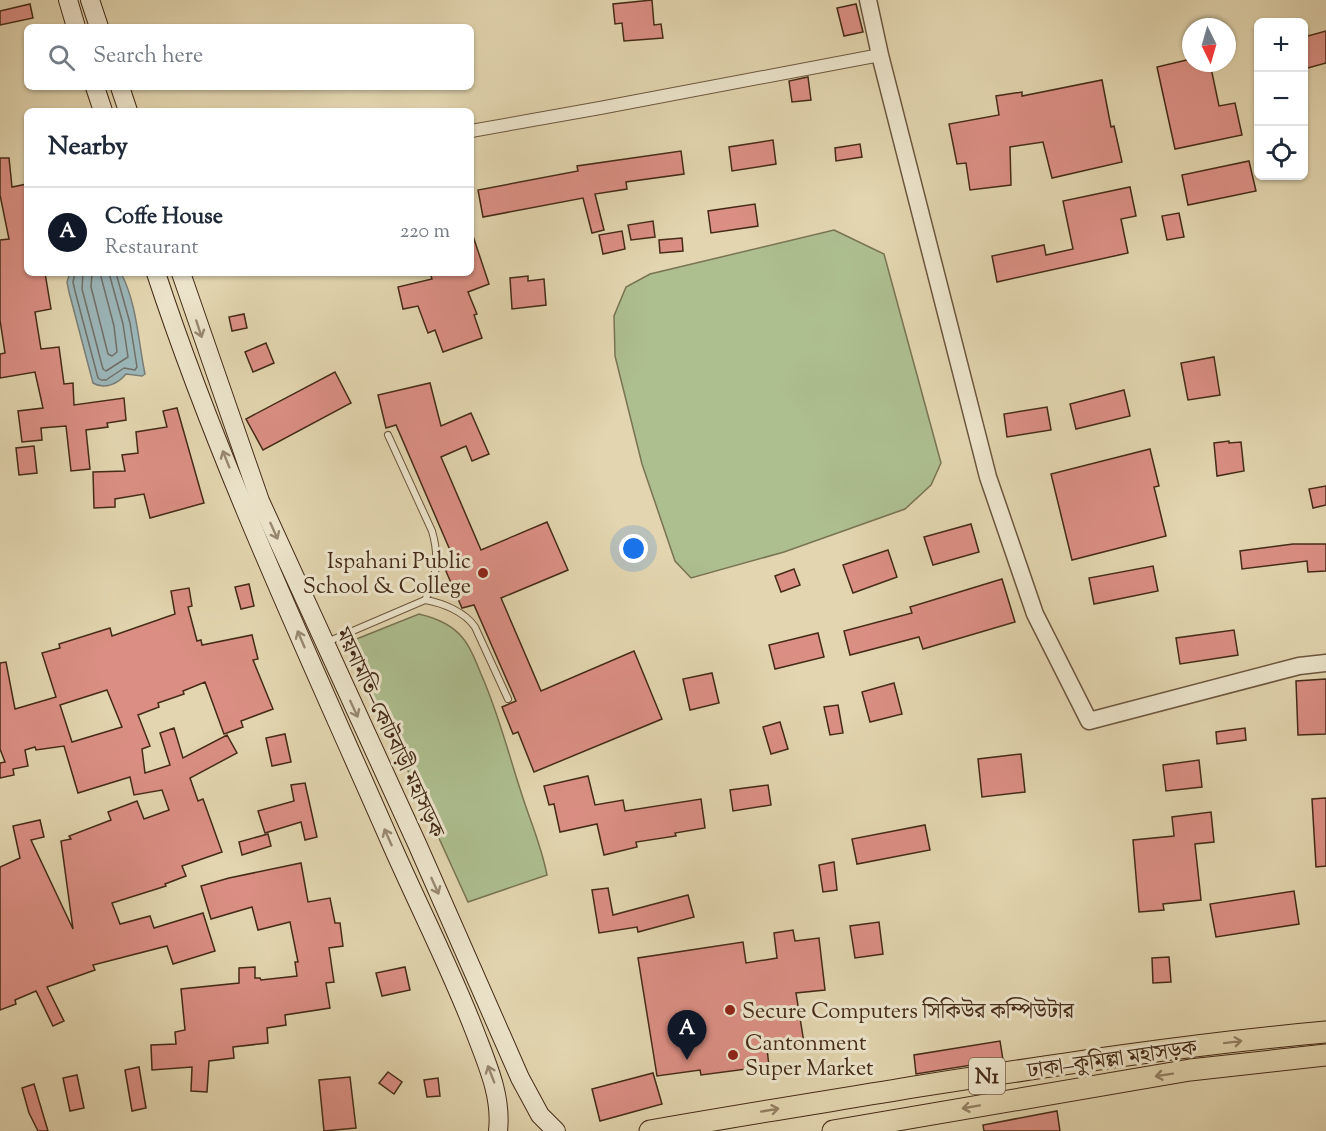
<!DOCTYPE html>
<meta charset="utf-8">
<style>
:root{--surface:#fff;--page:#f2f2f3;--text:#1f2937;--muted:#747a83;--line:#e0e1e3;--accent:#111827}
body{margin:0;font-family:"Sorts Mill Goudy","Noto Serif Bengali",serif;background:var(--page);color:var(--text)}
.controls{position:absolute;right:18px;top:18px;display:grid;overflow:hidden;border-radius:9px;box-shadow:0 2px 4px #0004}
.controls button{width:54px;height:54px;display:grid;place-items:center;padding:0;border:0;border-bottom:2px solid var(--line);background:var(--surface);color:var(--text);font:30px sans-serif}
.compass{position:absolute;left:1182px;top:18px;width:54px;height:54px;border-radius:50%;background:var(--surface);box-shadow:0 2px 4px #0004;rotate:175deg}
.you{position:absolute;left:634px;top:549px;width:21px;height:21px;margin:-15px;border:4px solid #fff;border-radius:50%;background:#1a73e8;box-shadow:0 0 0 9px #1a73e833}
.badge{display:grid;place-items:center;width:39px;height:39px;border-radius:50%;background:var(--accent);color:#fff;font-size:20px;font-weight:700}
.pin{position:absolute;translate:-50% -50px;filter:drop-shadow(0 2px 3px #0008)}
.pin::after{content:'';position:absolute;top:32px;width:21px;height:18px;background:inherit;clip-path:polygon(0 0,100% 0,50% 100%)}
.list{margin:0;padding:0;list-style:none}
h2{display:flex;justify-content:space-between;align-items:center;height:78px;margin:0;padding:0 24px;font-size:26px}
h2 small{font-size:20px;font-weight:400;color:var(--muted)}
.list li{display:grid;grid-template-columns:39px 1fr auto;gap:18px;align-items:center;box-sizing:border-box;height:90px;padding:0 24px;border-top:2px solid var(--line)}
.list b{display:block;font-size:22px;white-space:nowrap}
.list p{margin:0;font-size:20px;white-space:nowrap;color:var(--muted)}
.list em{font-size:20px;font-style:normal;color:var(--muted)}
.icon{flex:none;width:33px;height:33px;fill:none;stroke:currentColor;stroke-width:2;stroke-linecap:round;stroke-linejoin:round}
.map{position:relative;flex:none;width:1326px;height:1131px;overflow:hidden}
.search{position:absolute;background:var(--surface);box-shadow:0 2px 4px #0004;left:24px;top:24px;width:450px;height:66px;display:flex;align-items:center;gap:15px;box-sizing:border-box;padding:0 21px;border-radius:9px;color:var(--muted);font-size:22px}
.panel{position:absolute;background:var(--surface);box-shadow:0 2px 4px #0004;left:24px;top:108px;width:450px;height:168px;border-radius:9px}
.map>svg:first-child{display:block}
.green{fill:#adbe8f;stroke:#797453;stroke-width:1.5}
.water{fill:#9bb5b7;stroke:#797e77;stroke-width:1.5}
.lines{fill:none;stroke-linecap:round;stroke-linejoin:round}
.shore{stroke:#707067;stroke-width:1.5}
.building{fill:#db8f84;stroke:#452b17;stroke-width:1.5;fill-rule:evenodd}
.service-casing{stroke:#6c563d;stroke-width:8}
.minor-casing{stroke:#6c563d;stroke-width:14}
.tertiary-casing{stroke:#6c563d;stroke-width:19}
.secondary-casing{stroke:#452b17;stroke-width:20}
.trunk-casing{stroke:#452b17;stroke-width:23}
.service{stroke:#ece4cb;stroke-width:6}
.minor{stroke:#ece4cb;stroke-width:12}
.tertiary{stroke:#ece4cb;stroke-width:16}
.secondary{stroke:#ece4cb;stroke-width:18}
.trunk{stroke:#e2d5af;stroke-width:21}
.oneway{stroke:#988871}
.oneway2{stroke:#948063}
.poi-dot{fill:#8f2418;stroke:#ece4cb;stroke-width:2}
.labels{text-anchor:middle;stroke-width:6;stroke-linejoin:round;paint-order:stroke}
.shield{fill:#ece4cb;stroke:#77624d;stroke-width:1.5}
.shield-label{font-size:21px;font-weight:bold;fill:#452b17}
.poi-label{font-size:22px;fill:#452b17;stroke:#ece4cb;text-anchor:start}
.street-label{font-size:22px;fill:#452b17;stroke:#ece4cb}
</style>
<div class="map">
<svg width="1326" height="1131" viewBox="0 0 1326 1131">
<rect width="100%" height="100%" fill="#e2d5af"/>
<filter id="stains"><feTurbulence type="fractalNoise" baseFrequency=".00333" numOctaves="4"/><feColorMatrix values="0 0 0 0 .2 0 0 0 0 .09 0 0 0 0 .02 0 0 0 .5 -.17"/></filter>
<radialGradient id="worn" r=".72"><stop offset=".6" stop-color="#630" stop-opacity="0"/><stop offset="1" stop-color="#630" stop-opacity=".3"/></radialGradient>
<g class="green">
<polygon points="834,230 884,254 941,463 931,485 905,509 784,552 691,578 675,561 642,464 615,356 614,316 626,287 650,274"/>
<path d="M419,614C436,618 451,624 462,637C471,647 476,662 481,674C498,712 508,752 521,792C530,821 541,844 547,875L468,902L413,781L344,644Z"/>
</g>
<path class="water" d="M70,273H121C137,304 138,340 145,374L142,376L126,374C118,384 104,390 93,383L69,292L67,282Z"/>
<g class="lines">
<g class="shore">
<polyline points="75,273 73,282 75,291 98,378 101,380 106,380 124,368 135,370 137,367 130,323 116,273"/>
<polyline points="83,273 82,289 103,369 106,371 128,357 123,324 109,273"/>
<polyline points="92,273 91,287 108,354 112,356 117,352 114,326 100,273"/>
</g>
</g>
<g class="building">
<polygon points="652,0 654,25 661,24 663,38 624,41 622,23 615,24 613,4"/>
<polygon points="30,4 33,18 0,25 0,11"/>
<polygon points="856,4 863,32 844,36 837,8"/>
<polygon points="1326,31 1326,63 1304,69 1304,37"/>
<polygon points="1191,59 1191,63 1210,63 1219,106 1235,103 1242,135 1175,149 1157,67"/>
<polygon points="808,77 811,100 792,102 789,81"/>
<polygon points="1102,80 1111,127 1114,126 1122,162 1052,178 1043,142 1010,147 1011,185 970,190 966,163 957,164 949,124 999,115 996,96 1022,92 1022,96"/>
<polygon points="773,140 776,164 732,171 729,147"/>
<polygon points="860,144 862,157 836,161 835,148"/>
<polygon points="681,151 684,174 626,182 627,189 595,194 604,230 592,233 583,198 483,217 478,190 578,171 577,166"/>
<polygon points="0,158 9,158 12,187 27,184 27,273 45,273 51,309 35,312 41,349 59,347 64,384 73,383 74,405 124,398 126,420 107,423 108,427 86,430 90,469 71,471 66,426 41,428 42,440 22,442 18,411 43,408 35,372 0,378 0,354 5,353 0,320 0,240 9,239 0,195"/>
<polygon points="1249,161 1256,191 1188,205 1182,175"/>
<polygon points="1130,187 1136,216 1121,219 1128,253 997,282 992,256 1044,245 1046,255 1073,249 1063,201"/>
<polygon points="755,204 758,226 711,233 708,211"/>
<polygon points="1179,213 1184,237 1167,240 1162,216"/>
<polygon points="653,221 655,237 631,240 628,225"/>
<polygon points="622,231 625,249 603,254 599,235"/>
<polygon points="471,236 473,236 489,284 468,292 477,314 474,315 482,338 443,352 435,330 428,333 418,306 403,309 398,287 432,279 430,273 471,273"/>
<polygon points="682,238 683,251 660,253 659,240"/>
<polygon points="528,276 528,281 544,279 546,305 512,309 510,278"/>
<polygon points="244,314 247,328 232,331 229,317"/>
<polygon points="266,343 274,363 253,372 245,352"/>
<polygon points="1214,357 1220,395 1188,400 1181,363"/>
<polygon points="335,372 351,403 263,450 246,419"/>
<polygon points="430,383 441,426 471,413 489,454 472,461 466,446 441,457 481,550 547,522 568,570 501,598 541,691 634,651 662,719 534,772 518,732 513,734 502,707 516,701 474,605 462,608 445,569 456,564 396,425 386,428 378,395"/>
<polygon points="1124,390 1130,416 1076,429 1070,404"/>
<polygon points="1047,407 1051,430 1007,437 1004,414"/>
<polygon points="177,408 204,503 150,518 144,494 115,499 115,507 94,508 93,472 125,471 122,455 138,453 136,432 167,427 163,411"/>
<polygon points="1229,441 1229,443 1241,442 1244,471 1217,476 1214,443"/>
<polygon points="34,446 37,473 19,475 16,448"/>
<polygon points="1150,449 1159,486 1154,487 1166,536 1072,560 1051,474"/>
<polygon points="1326,486 1326,505 1313,508 1309,489"/>
<polygon points="971,524 979,552 933,565 924,537"/>
<polygon points="1293,544 1326,544 1326,571 1308,572 1307,561 1242,569 1240,551"/>
<polygon points="888,550 897,577 853,593 843,565"/>
<polygon points="1153,566 1158,591 1094,604 1089,578"/>
<polygon points="794,569 800,585 781,592 775,576"/>
<polygon points="1002,579 1015,622 923,649 919,637 850,655 844,631 912,613 910,607"/>
<polygon points="249,584 254,606 241,609 235,587"/>
<path d="M189,588L192,606L188,607L197,641L201,640L202,645L252,635L258,659L253,660L273,709L241,721L243,727L224,734L205,682L183,691L184,694L158,703L159,707L138,715L150,746L142,749L145,773L170,765L160,733L174,728L183,758L227,735L237,753L190,778L198,801L203,799L222,852L182,866L186,876L165,884L166,886L112,903L120,924L150,916L154,928L203,913L215,951L173,964L167,946L93,965L95,970L47,987L64,1021L53,1026L36,991L15,1000L16,1004L0,1010V867L20,858L13,826L40,820L44,837L31,840L73,929L61,841L71,839L69,836L111,820L108,812L137,801L144,819L169,810L162,790L134,795L130,777L78,793L64,746L36,750L35,747L25,750L28,766L13,769L14,775L0,778V763L5,762L0,749V663L6,662L15,709L56,697L42,653L60,648L59,644L110,628L112,636L175,614L171,591ZM107,690L122,727L72,742L60,705Z"/>
<polygon points="1234,630 1238,655 1180,664 1176,638"/>
<polygon points="818,633 824,657 775,669 769,645"/>
<polygon points="712,673 719,703 690,710 683,679"/>
<polygon points="1326,679 1326,734 1298,735 1296,681"/>
<polygon points="894,683 902,714 870,722 862,692"/>
<polygon points="838,705 843,733 830,735 824,707"/>
<polygon points="780,722 788,749 771,754 763,727"/>
<polygon points="1245,728 1246,740 1217,744 1216,732"/>
<polygon points="285,734 291,762 272,766 266,738"/>
<polygon points="1021,754 1025,792 982,797 978,759"/>
<polygon points="1199,760 1202,787 1166,791 1163,765"/>
<polygon points="588,776 595,805 623,800 625,811 701,799 705,828 675,833 676,836 636,842 637,847 604,855 597,824 560,832 554,804 549,805 544,786"/>
<polygon points="305,783 317,837 305,840 301,822 265,833 258,811 294,801 291,785"/>
<polygon points="768,785 771,805 733,811 730,790"/>
<polygon points="1326,798 1326,866 1316,867 1312,799"/>
<polygon points="1211,812 1214,842 1195,844 1201,900 1163,904 1164,910 1139,912 1133,840 1174,836 1172,817"/>
<polygon points="925,825 930,850 857,864 852,839"/>
<polygon points="268,834 271,846 242,855 239,842"/>
<polygon points="834,862 837,890 823,892 819,865"/>
<polygon points="301,863 308,902 330,898 335,923 340,923 343,946 329,948 334,982 326,983 330,1008 285,1015 286,1025 267,1028 268,1043 233,1047 234,1058 209,1061 207,1092 191,1091 192,1067 152,1070 151,1045 176,1044 175,1032 185,1030 181,989 239,983 239,968 255,967 255,978 260,978 261,980 297,976 295,962 298,962 290,922 258,930 252,907 211,919 201,886 229,878"/>
<polygon points="608,888 613,915 688,895 694,917 638,932 637,927 599,933 592,890"/>
<polygon points="1294,891 1299,924 1216,937 1210,904"/>
<polygon points="879,922 883,954 855,958 850,926"/>
<polygon points="793,930 795,941 819,938 825,990 796,993 804,1043 767,1049 769,1066 701,1075 700,1070 657,1076 638,958 743,942 746,963 777,958 774,933"/>
<polygon points="1169,957 1171,982 1153,983 1152,958"/>
<polygon points="405,967 410,990 382,996 376,973"/>
<polygon points="1000,1041 1003,1060 916,1074 914,1055"/>
<polygon points="139,1067 146,1108 132,1111 125,1070"/>
<polygon points="388,1072 402,1082 394,1094 379,1083"/>
<polygon points="653,1073 662,1104 600,1121 592,1089"/>
<polygon points="77,1075 84,1108 70,1111 63,1078"/>
<polygon points="350,1077 356,1128 324,1131 319,1080"/>
<polygon points="438,1078 440,1096 427,1097 424,1080"/>
<polygon points="34,1084 48,1131 38,1131 29,1113 22,1088"/>
<polygon points="1057,1111 1060,1131 984,1131 983,1125"/>
</g>
<g class="lines">
<g class="service-casing">
<g id="service">
<path d="M425,600C443,603 465,612 475,627L508,699"/>
<path d="M327,642L425,600C438,578 439,555 432,531L388,435"/>
</g>
</g>
<g class="minor-casing">
<polyline id="minor" points="471,131 600,108 880,55"/>
</g>
<g class="tertiary-casing">
<polyline id="tertiary" points="868,0 880,55 988,477 1035,614 1089,721 1299,666 1326,663"/>
</g>
<g class="secondary-casing">
<g id="secondary">
<polyline points="68,0 76,27"/>
<polyline points="90,0 99,27"/>
<polyline points="95,87 103,111"/>
<polyline points="120,87 128,111"/>
<path d="M156,273C220,467 308,654 390,841C418,905 450,967 475,1032C487,1064 502,1096 498,1131"/>
<polyline points="181,273 260,501 418,846 520,1078 540,1115 556,1131"/>
</g>
</g>
<g class="trunk-casing">
<g id="trunk">
<path d="M650,1131C740,1115 830,1101 920,1086C1055,1065 1190,1044 1326,1032"/>
<polyline points="833,1131 1190,1070 1326,1055"/>
</g>
</g>
<use href="#service" class="service"/>
<use href="#minor" class="minor"/>
<use href="#tertiary" class="tertiary"/>
<use href="#secondary" class="secondary"/>
<use href="#trunk" class="trunk"/>
</g>
<defs><path id="oneway-shaft" d="M-6 0H5M1.5-3L5.5 0L1.5 3" fill="none" stroke-width="1.6" stroke-linecap="round" stroke-linejoin="round" transform="scale(1.5)"/></defs>
<g class="oneway">
<use href="#oneway-shaft" transform="translate(199 329) rotate(72)"/>
<use href="#oneway-shaft" transform="translate(226 459) rotate(-112)"/>
<use href="#oneway-shaft" transform="translate(274 531) rotate(66)"/>
<use href="#oneway-shaft" transform="translate(301 639) rotate(-113)"/>
<use href="#oneway-shaft" transform="translate(354 709) rotate(65)"/>
<use href="#oneway-shaft" transform="translate(388 837) rotate(-114)"/>
<use href="#oneway-shaft" transform="translate(435 886) rotate(66)"/>
<use href="#oneway-shaft" transform="translate(491 1074) rotate(-111)"/>
</g>
<g class="oneway2">
<use href="#oneway-shaft" transform="translate(1233 1042) rotate(-7)"/>
<use href="#oneway-shaft" transform="translate(1164 1075) rotate(171)"/>
<use href="#oneway-shaft" transform="translate(971 1107) rotate(170)"/>
<use href="#oneway-shaft" transform="translate(770 1110) rotate(-10)"/>
</g>
<g class="poi-dot">
<circle cx="483" cy="573" r="6"/>
<circle cx="730" cy="1010" r="6"/>
<circle cx="733" cy="1055" r="6"/>
</g>
<g class="labels">
<rect class="shield" x="969" y="1058" width="36" height="36" rx="4.5"/>
<g class="shield-label">
<text x="987" y="1083">N1</text>
</g>
<g class="poi-label">
<text x="471" y="568" text-anchor="end">Ispahani Public<tspan x="471" dy="25">School &amp; College</tspan></text>
<text x="742" y="1018">Secure Computers সিকিউর কম্পিউটার</text>
<text x="745" y="1050">Cantonment<tspan x="745" dy="25">Super Market</tspan></text>
</g>
<g class="street-label">
<text transform="translate(391 732) rotate(65)" y="8">ময়নামতি–কোটবাড়ী মহাসড়ক</text>
<text transform="translate(1112 1058) rotate(-8)" y="8">ঢাকা–কুমিল্লা মহাসড়ক</text>
</g>
</g>
<rect width="100%" height="100%" filter="url(#stains)"/>
<rect width="100%" height="100%" fill="url(#worn)"/>
</svg>
<div class="controls">
<button>+</button>
<button>−</button>
<button><svg class="icon" aria-label="locate" viewBox="0 0 24 24"><circle cx="12" cy="12" r="6"/><path d="M12 2v4M12 18v4M2 12h4M18 12h4"/></svg></button>
</div>
<svg class="compass" viewBox="-18 -18 36 36"><path d="M0-13l5 13h-10z" fill="#e53935"/><path d="M0 13l5-13h-10z" fill="#747a83"/></svg>
<div class="you"></div>
<div class="pin badge" style="left:687px;top:1060px">A</div>
<div class="search"><svg class="icon" aria-label="search" viewBox="0 0 24 24"><circle cx="10" cy="10" r="6"/><path d="M15 15l6 6"/></svg>Search here</div>
<section class="panel">
<h2>Nearby<small></small></h2>
<ul class="list">
<li><span class="badge">A</span><div><b>Coffe House</b><p>Restaurant</p></div><em>220 m</em></li>
</ul>
</section>
</div>
